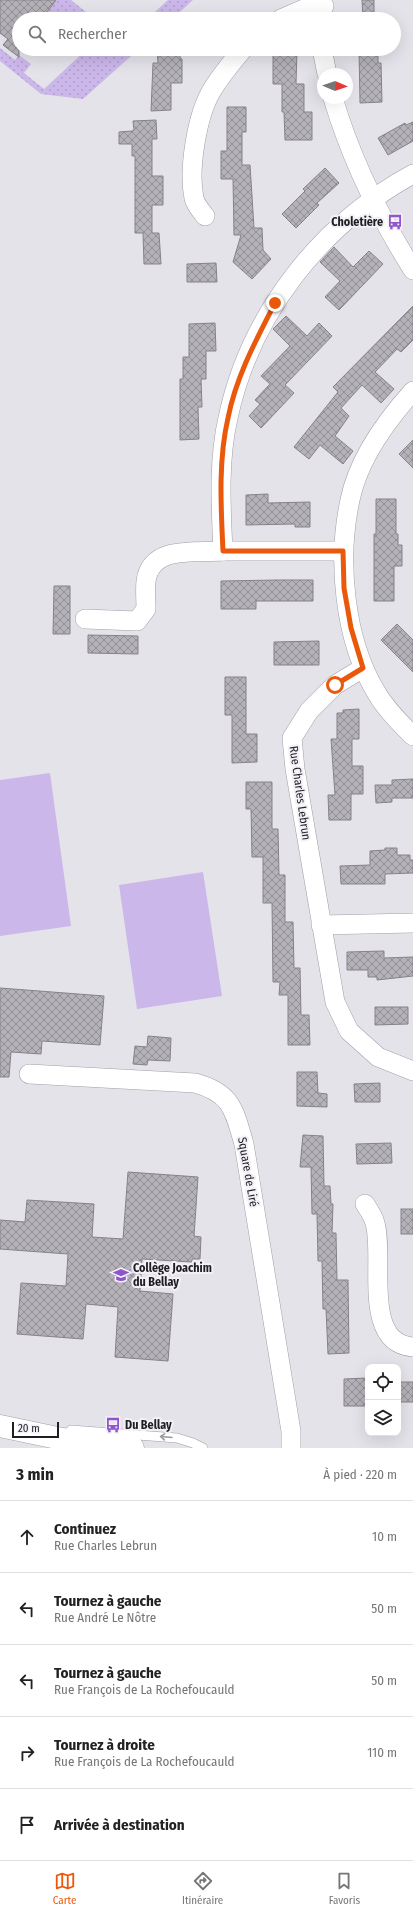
<!DOCTYPE html>
<html lang="fr">
<meta charset="utf-8">
<style>
:root{--surface:#fff;--page:#f2f2f2;--text:#222;--muted:#767676;--line:#e0e0e0;--accent:#ea580c}
body{margin:0;font-family:"Fira Sans Condensed",sans-serif;background:var(--page);color:var(--text)}
.controls{position:absolute;right:12px;bottom:12px;display:grid;overflow:hidden;border-radius:8px;box-shadow:0 4px 16px #0002}
.controls button{width:36px;height:36px;display:grid;place-items:center;padding:0;border:0;border-bottom:1px solid var(--line);background:var(--surface);color:var(--text);font:20px sans-serif}
.compass{position:absolute;left:317px;top:68px;width:36px;height:36px;border-radius:50%;background:var(--surface);box-shadow:0 4px 16px #0002;rotate:92deg}
.scale{position:absolute;left:12px;bottom:10px;width:47px;box-sizing:border-box;padding-left:4px;border:2px solid #1f1e21;border-top:0;font-size:11px;line-height:14px;white-space:nowrap;color:#1f1e21;-webkit-text-stroke:3px #f3f0f8;paint-order:stroke}
.stop{position:absolute;width:12px;height:12px;margin:-9px;border:3px solid #ea580c;border-radius:50%;background:#fff}
.stop.end{background:#ea580c;border-color:#fff;box-shadow:0 1px 4px #0008}
.list{margin:0;padding:0;list-style:none}
h2{display:flex;justify-content:space-between;align-items:center;height:52px;margin:0;padding:0 16px;font-size:17px}
h2 small{font-size:13px;font-weight:400;color:var(--muted)}
.list li{display:grid;grid-template-columns:26px 1fr auto;gap:12px;align-items:center;box-sizing:border-box;height:72px;padding:0 16px;border-top:1px solid var(--line)}
.list b{display:block;font-size:15px;white-space:nowrap}
.list p{margin:0;font-size:13px;white-space:nowrap;color:var(--muted)}
.list em{font-size:13px;font-style:normal;color:var(--muted)}
.icon{flex:none;width:22px;height:22px;fill:none;stroke:currentColor;stroke-width:2;stroke-linecap:round;stroke-linejoin:round}
.map{position:relative;flex:none;width:413px;height:1448px;overflow:hidden}
.search{position:absolute;background:var(--surface);box-shadow:0 4px 16px #0002;left:12px;right:12px;top:12px;height:44px;display:flex;align-items:center;gap:10px;box-sizing:border-box;padding:0 14px;border-radius:22px;color:var(--muted);font-size:15px}
.sheet{height:412px;background:var(--surface)}
nav{display:flex;justify-content:space-around;align-items:center;box-sizing:border-box;height:56px;border-top:1px solid var(--line);background:var(--surface);font-size:11px;color:var(--muted)}
nav a{display:grid;justify-items:center;gap:2px}
nav .on{color:var(--accent)}
.map>svg:first-child{display:block}
.grass{fill:url(#grass-dots)}
.pitch{fill:#ccb7ea}
.building{fill:url(#building-cross-hatch);stroke:#858389}
.lines{fill:none;stroke-linecap:round;stroke-linejoin:round}
.lane-casing{stroke:#a19fa6;stroke-width:10}
.street-casing{stroke:#a19fa6;stroke-width:20}
.secondary-casing{stroke:#a19fa6;stroke-width:23}
.lane{stroke:#fff;stroke-width:9}
.street{stroke:#fff;stroke-width:19}
.secondary{stroke:#fff;stroke-width:22}
.oneway{stroke:#9a9a9b}
.route{stroke:#ea580c;stroke-width:5}
.labels{text-anchor:middle;stroke-width:4;stroke-linejoin:round;paint-order:stroke}
.poi-label{font-size:12px;font-weight:bold;fill:#1f1e21;stroke:#f3f0f8;text-anchor:start}
.street-label{font-size:12px;fill:#1f1e21;stroke:#f3f0f8}
</style>
<div class="map">
<svg width="413" height="1448" viewBox="0 0 413 1448">
<defs>
<pattern id="grass-dots" width="8" height="8" patternUnits="userSpaceOnUse"><rect width="8" height="8" fill="#ccb7ea"/><path d="M2 2h.1M6 6h.1" fill="none" stroke="#af9dc8" stroke-width="1.8" stroke-linecap="round"/></pattern>
<pattern id="building-cross-hatch" width="8" height="8" patternUnits="userSpaceOnUse"><rect width="8" height="8" fill="#b4b1b8"/><path d="M0 0l8 8M0 8l8-8" fill="none" stroke="#928f95"/></pattern>
</defs>
<rect width="100%" height="100%" fill="#e5e3ea"/>
<g class="grass">
<polygon points="56,0 71,0 91,16 91,18 45,19 43,17"/>
<polygon points="168,0 193,0 172,19 147,19"/>
<polygon points="0,48 15,60 19,55 31,64 24,73 44,89 87,49 139,49 83,99 41,94 0,61"/>
</g>
<g class="pitch">
<polygon points="50,773 71,926 0,936 0,780"/>
<polygon points="203,872 222,996 137,1009 119,885"/>
</g>
<g class="building">
<polygon points="0,0 56,0 42,19 19,19 19,57 3,45 8,39 0,33"/>
<polygon points="362,0 374,0 374,19 363,19"/>
<polygon points="157,49 180,49 180,58 182,59 182,83 171,83 171,110 151,111 153,63 158,63"/>
<polygon points="273,49 297,50 296,84 304,84 304,112 312,112 312,140 285,140 284,112 282,112 282,84 273,84"/>
<polygon points="359,49 378,49 378,63 381,63 382,102 360,103"/>
<polygon points="227,107 246,107 246,132 242,132 242,165 250,165 254,228 262,228 263,250 271,259 252,279 233,262 241,235 234,235 233,179 221,179 221,151 227,151"/>
<polygon points="156,120 157,139 152,139 152,176 163,176 163,205 152,205 152,233 159,233 161,264 144,264 143,233 135,233 135,156 132,156 132,144 119,144 119,132 132,131 134,130 133,121"/>
<polygon points="413,122 413,141 388,155 378,138 405,123 406,125"/>
<polygon points="325,168 339,183 317,203 319,205 296,228 282,214 305,191 303,189"/>
<polygon points="334,247 353,267 369,251 383,264 339,310 325,297 340,281 320,262"/>
<polygon points="216,263 217,282 187,282 187,264"/>
<polygon points="413,306 413,340 401,352 397,349 375,372 394,389 381,403 362,385 341,408 349,416 335,436 353,451 343,464 320,445 309,459 294,447 338,392 333,387"/>
<polygon points="286,316 307,336 319,323 332,336 285,385 294,393 261,428 249,416 260,404 255,400 270,384 261,376 290,346 273,329"/>
<polygon points="215,323 216,351 206,351 206,379 201,379 202,407 198,407 199,439 180,440 180,379 183,379 183,357 189,357 189,324"/>
<polygon points="413,440 413,468 399,454"/>
<polygon points="268,494 268,503 310,502 310,527 295,527 295,524 246,525 246,495"/>
<polygon points="376,499 396,499 396,534 398,534 398,545 402,545 402,566 394,566 394,601 374,601 374,534 376,534"/>
<polygon points="278,580 313,580 313,601 256,601 256,609 221,609 221,581"/>
<polygon points="54,586 70,586 70,634 53,634"/>
<polygon points="397,624 413,640 413,672 381,640"/>
<polygon points="88,635 138,636 138,654 88,653"/>
<polygon points="319,641 319,665 274,665 274,642"/>
<polygon points="225,677 246,677 246,734 257,734 257,762 232,763 232,715 225,715"/>
<polygon points="359,709 359,739 352,739 352,766 363,766 363,794 351,794 351,820 329,820 328,795 335,795 331,739 337,739 337,713 343,713 343,710"/>
<polygon points="413,779 413,798 392,798 392,802 376,803 375,785 392,785 392,780"/>
<polygon points="246,782 272,782 272,829 278,829 279,875 285,875 285,922 293,922 294,968 300,968 301,1015 309,1015 310,1045 288,1045 288,995 279,995 280,982 273,982 272,903 263,903 263,857 252,857 251,809 246,809"/>
<polygon points="385,848 397,848 397,855 410,855 410,860 413,860 413,873 385,874 385,884 341,884 340,866 370,865 370,851 385,850"/>
<polygon points="384,951 384,958 413,957 413,976 377,980 377,977 368,977 368,970 347,970 347,952"/>
<polygon points="0,988 104,996 100,1045 42,1041 41,1054 11,1052 9,1077 0,1077"/>
<polygon points="375,1007 408,1007 408,1024 375,1025"/>
<polygon points="148,1036 171,1038 170,1061 148,1060 147,1065 133,1064 135,1046 147,1047"/>
<polygon points="297,1072 317,1072 318,1093 327,1094 327,1107 297,1106"/>
<polygon points="380,1083 380,1102 355,1102 354,1084"/>
<polygon points="303,1135 323,1136 324,1186 330,1186 331,1204 333,1204 332,1233 336,1233 337,1280 348,1280 349,1353 328,1354 326,1309 323,1309 322,1261 318,1261 317,1214 312,1214 311,1167 300,1167"/>
<polygon points="391,1143 392,1163 357,1164 356,1144"/>
<polygon points="128,1172 198,1177 194,1236 201,1237 200,1259 192,1259 192,1262 142,1259 140,1291 173,1294 168,1361 115,1357 118,1307 86,1304 83,1339 17,1334 21,1283 66,1286 68,1254 0,1249 0,1220 25,1222 27,1200 94,1204 92,1237 123,1239"/>
<rect x="401" y="1209" width="12" height="25"/>
<polygon points="366,1378 367,1406 344,1406 344,1379"/>
<rect x="398" y="1382" width="15" height="20"/>
</g>
<g class="lines">
<g class="lane-casing">
<polyline id="lane" points="71,1430 177,1438 193,1443 203,1448"/>
</g>
<g class="street-casing">
<g id="street">
<polyline points="281,19 304,9 324,6"/>
<polyline points="322,49 327,74"/>
<path d="M333,98C351,159 379,216 413,270"/>
<path d="M205,216C201,211 195,204 194,198C188,169 197,115 212,90C221,75 232,62 243,49"/>
<path d="M413,391C386,421 358,460 350,500C337,560 344,639 376,692C385,708 400,723 413,736"/>
<path d="M343,551H223C221,508 218,461 228,418C250,314 321,224 413,174"/>
<path d="M85,619L137,621L146,609C146,600 145,590 146,581C151,545 195,553 223,551"/>
<polyline points="363,668 335,685 309,711 292,738 295,769 335,1002 349,1031 378,1057 413,1071"/>
<polyline points="321,925 413,923"/>
<path d="M29,1074L195,1083C232,1093 234,1110 244,1144L291,1431V1448"/>
<path d="M365,1204C369,1210 373,1216 375,1223C385,1257 361,1343 413,1347"/>
</g>
</g>
<g class="secondary-casing">
<polyline id="secondary" points="0,1426 62,1439 133,1448"/>
</g>
<use href="#lane" class="lane"/>
<use href="#street" class="street"/>
<use href="#secondary" class="secondary"/>
</g>
<defs><path id="oneway-shaft" d="M-6 0H5M1.5-3L5.5 0L1.5 3" fill="none" stroke-width="1.6" stroke-linecap="round" stroke-linejoin="round"/></defs>
<use class="oneway" href="#oneway-shaft" transform="translate(166 1437) rotate(-175)"/>
<g class="lines">
<path class="route" d="M275,303C256,340 236,377 228,418C218,461 221,508 223,551H343L344,588L351,628L363,668L335,685"/>
</g>
<defs>
<g id="bus-bare" transform="scale(1.2)"><path d="M-5-6H5V4H4V6H2V4H-2V6H-4V4H-5ZM-3.5-4V0h7V-4ZM-3.5 1.2v1.5H-2V1.2ZM2 1.2v1.5H3.5V1.2Z" fill="#8e55cc" stroke="#f3f0f8" stroke-width="2.5" paint-order="stroke"/></g>
<g id="school-bare" transform="scale(1.2)"><path d="M0-5L7-2L0 1L-7-2ZM-4 1L0 2.5L4 1V4Q0 6-4 4Z" fill="#8e55cc" stroke="#f3f0f8" stroke-width="2.5" paint-order="stroke"/></g>
</defs>
<g fill-rule="evenodd">
<use href="#bus-bare" x="395" y="222"/>
<use href="#school-bare" x="121" y="1275"/>
<use href="#bus-bare" x="113" y="1425"/>
</g>
<g class="labels">
<g class="poi-label">
<text x="383" y="226" text-anchor="end">Choletière</text>
<text x="133" y="1272">Collège Joachim<tspan x="133" dy="14">du Bellay</tspan></text>
<text x="125" y="1429">Du Bellay</text>
</g>
<g class="street-label">
<text transform="translate(300 793) rotate(82)" y="4">Rue Charles Lebrun</text>
<text transform="translate(248 1172) rotate(80)" y="4">Square de Liré</text>
</g>
</g>
</svg>
<div class="controls">
<button><svg class="icon" aria-label="locate" viewBox="0 0 24 24"><circle cx="12" cy="12" r="6"/><path d="M12 2v4M12 18v4M2 12h4M18 12h4"/></svg></button>
<button><svg class="icon" aria-label="layers" viewBox="0 0 24 24"><path d="M12 4l9 5-9 5-9-5zM3 14l9 5 9-5"/></svg></button>
</div>
<svg class="compass" viewBox="-18 -18 36 36"><path d="M0-13l5 13h-10z" fill="#e53935"/><path d="M0 13l5-13h-10z" fill="#767676"/></svg>
<div class="scale">20 m</div>
<div class="stop" style="left:335px;top:685px"></div>
<div class="stop end" style="left:275px;top:303px"></div>
<div class="search"><svg class="icon" aria-label="search" viewBox="0 0 24 24"><circle cx="10" cy="10" r="6"/><path d="M15 15l6 6"/></svg>Rechercher</div>
</div>
<section class="sheet">
<h2>3 min<small>À pied · 220 m</small></h2>
<ul class="list">
<li><svg class="icon" aria-label="ahead" viewBox="0 0 24 24"><path d="M12 20V5M6 11l6-6 6 6"/></svg><div><b>Continuez</b><p>Rue Charles Lebrun</p></div><em>10 m</em></li>
<li><svg class="icon" aria-label="left" viewBox="0 0 24 24"><path d="M17 20v-9H6M10 6l-5 5 5 5"/></svg><div><b>Tournez à gauche</b><p>Rue André Le Nôtre</p></div><em>50 m</em></li>
<li><svg class="icon" aria-label="left" viewBox="0 0 24 24"><path d="M17 20v-9H6M10 6l-5 5 5 5"/></svg><div><b>Tournez à gauche</b><p>Rue François de La Rochefoucauld</p></div><em>50 m</em></li>
<li><svg class="icon" aria-label="right" viewBox="0 0 24 24"><path d="M7 20v-9h11M14 6l5 5-5 5"/></svg><div><b>Tournez à droite</b><p>Rue François de La Rochefoucauld</p></div><em>110 m</em></li>
<li><svg class="icon" aria-label="arrive" viewBox="0 0 24 24"><path d="M6 21V4h12l-3 4 3 4H6"/></svg><div><b>Arrivée à destination</b></div></li>
</ul>
</section>
<nav>
<a class="on"><svg class="icon" aria-label="map" viewBox="0 0 24 24"><path d="M3 6l6-2 6 2 6-2v14l-6 2-6-2-6 2zM9 4v14M15 6v14"/></svg>Carte</a>
<a><svg class="icon" aria-label="directions" viewBox="0 0 24 24"><path d="M12 3l9 9-9 9-9-9zM9 14v-3h6M13 9l2 2-2 2"/></svg>Itinéraire</a>
<a><svg class="icon" aria-label="saved" viewBox="0 0 24 24"><path d="M7 4h10v16l-5-4-5 4z"/></svg>Favoris</a>
</nav>
